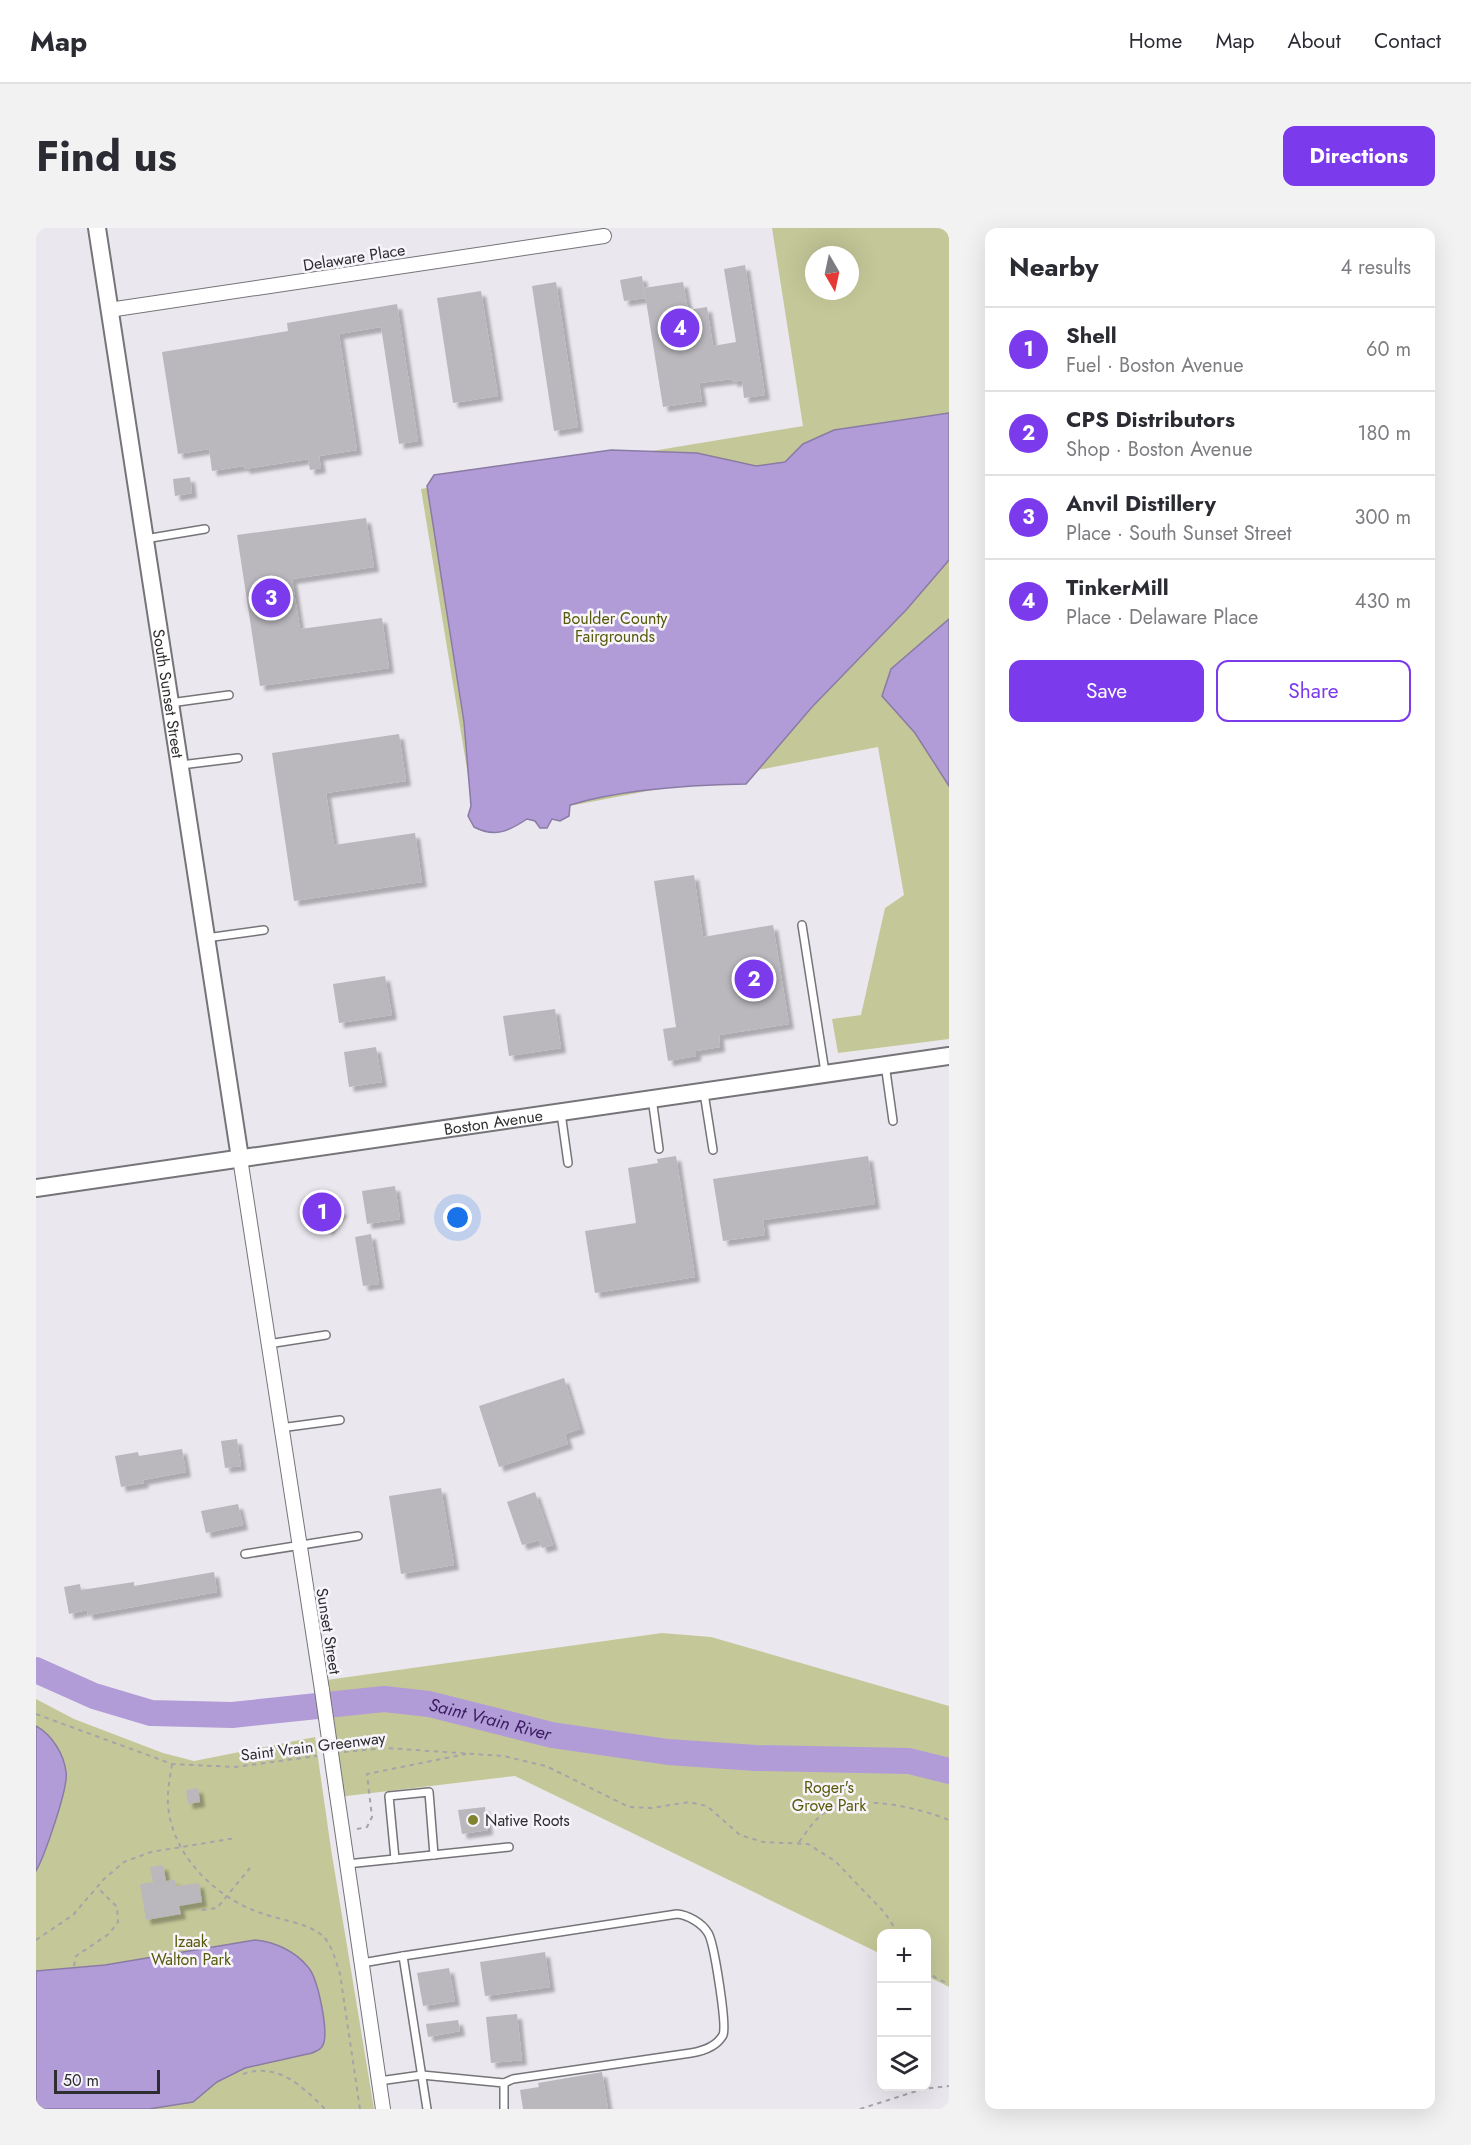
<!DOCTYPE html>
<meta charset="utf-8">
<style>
:root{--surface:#fff;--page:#f2f2f3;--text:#2b2b33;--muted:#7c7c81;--line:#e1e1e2;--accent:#7c3aed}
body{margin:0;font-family:Jost,sans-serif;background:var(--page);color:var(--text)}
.controls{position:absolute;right:18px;bottom:18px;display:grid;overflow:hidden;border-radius:12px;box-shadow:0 6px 24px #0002}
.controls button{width:54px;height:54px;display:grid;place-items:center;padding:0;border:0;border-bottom:2px solid var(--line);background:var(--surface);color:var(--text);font:30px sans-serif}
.compass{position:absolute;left:769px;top:18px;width:54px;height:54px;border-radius:50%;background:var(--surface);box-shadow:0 6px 24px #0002;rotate:171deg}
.scale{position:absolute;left:18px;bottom:15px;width:106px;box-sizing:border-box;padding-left:6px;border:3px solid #2e2d2f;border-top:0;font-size:16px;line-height:21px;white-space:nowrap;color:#2e2d2f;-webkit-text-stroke:4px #f7f5fb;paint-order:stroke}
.you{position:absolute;left:422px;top:990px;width:21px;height:21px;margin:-15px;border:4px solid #fff;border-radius:50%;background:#1a73e8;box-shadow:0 0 0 9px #1a73e833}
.badge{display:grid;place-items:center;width:39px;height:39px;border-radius:50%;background:var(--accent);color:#fff;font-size:20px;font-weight:700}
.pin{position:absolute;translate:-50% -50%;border:3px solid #fff;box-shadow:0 2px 6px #0006}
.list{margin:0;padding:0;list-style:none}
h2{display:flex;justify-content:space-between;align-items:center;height:78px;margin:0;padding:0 24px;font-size:26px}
h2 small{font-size:20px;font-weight:400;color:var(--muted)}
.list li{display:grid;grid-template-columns:39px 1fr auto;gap:18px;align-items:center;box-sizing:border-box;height:84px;padding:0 24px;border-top:2px solid var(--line)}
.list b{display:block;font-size:22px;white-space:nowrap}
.list p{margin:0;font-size:20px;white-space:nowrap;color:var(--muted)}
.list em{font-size:20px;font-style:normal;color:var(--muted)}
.actions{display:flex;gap:12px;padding:18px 24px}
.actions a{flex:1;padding:14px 0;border:2px solid var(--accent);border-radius:12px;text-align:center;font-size:21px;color:var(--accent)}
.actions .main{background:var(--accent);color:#fff}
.icon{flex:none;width:33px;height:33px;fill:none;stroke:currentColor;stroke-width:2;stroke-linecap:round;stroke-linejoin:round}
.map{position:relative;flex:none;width:913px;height:1881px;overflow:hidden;border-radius:12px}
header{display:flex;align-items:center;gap:36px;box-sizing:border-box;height:84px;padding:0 30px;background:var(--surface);border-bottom:2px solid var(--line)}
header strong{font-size:28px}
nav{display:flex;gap:33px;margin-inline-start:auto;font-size:21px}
.intro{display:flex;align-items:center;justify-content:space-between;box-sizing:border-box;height:144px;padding:0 36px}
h1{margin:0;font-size:42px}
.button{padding:15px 27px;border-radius:12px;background:var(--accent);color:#fff;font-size:21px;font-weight:700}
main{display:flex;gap:36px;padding:0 36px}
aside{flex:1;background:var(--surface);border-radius:12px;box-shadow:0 6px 24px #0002}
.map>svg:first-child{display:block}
.green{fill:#c4c898;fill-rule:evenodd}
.water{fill:#b29cd8;stroke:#8a7ba5;stroke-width:1.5}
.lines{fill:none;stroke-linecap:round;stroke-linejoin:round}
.river{stroke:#b29cd8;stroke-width:26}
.building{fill:#bab8bd;filter:url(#shadow)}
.service-casing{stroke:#757479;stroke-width:10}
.minor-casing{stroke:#757479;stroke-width:16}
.tertiary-casing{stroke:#757479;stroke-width:20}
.path{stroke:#a5a4a8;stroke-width:2;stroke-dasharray:4.5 4.5;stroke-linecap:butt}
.service{stroke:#fff;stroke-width:7}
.minor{stroke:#fff;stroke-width:14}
.tertiary{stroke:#fff;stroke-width:16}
.minor-bridge-casing{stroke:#757479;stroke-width:16;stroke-linecap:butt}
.minor-bridge{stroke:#fff;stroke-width:14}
.poi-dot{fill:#80842e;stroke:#f7f5fb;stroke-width:2}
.labels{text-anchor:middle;stroke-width:5;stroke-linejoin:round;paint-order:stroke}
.street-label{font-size:16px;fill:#2e2d2f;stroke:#f7f5fb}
.park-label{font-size:16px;fill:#57590a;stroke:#f7f5fb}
.poi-label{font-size:16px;fill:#2e2d2f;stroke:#f7f5fb;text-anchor:start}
.water-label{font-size:18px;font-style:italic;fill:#3a1a60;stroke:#f7f5fb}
</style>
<header>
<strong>Map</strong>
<nav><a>Home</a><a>Map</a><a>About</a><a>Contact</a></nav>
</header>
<div class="intro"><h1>Find us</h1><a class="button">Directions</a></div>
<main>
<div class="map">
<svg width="913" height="1881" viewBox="0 0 913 1881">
<defs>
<filter id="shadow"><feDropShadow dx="5" dy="5" stdDeviation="1.5" flood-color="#0004"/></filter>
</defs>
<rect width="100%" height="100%" fill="#eae8ee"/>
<g class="green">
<path d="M736,0H913V811L802,825L796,791L825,787L849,680L868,667L842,519L440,596L385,261L767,198ZM778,27H814V63H778Z"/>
<polygon points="626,1405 675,1409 913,1478 913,1759 891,1748 890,1706 846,1706 845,1726 479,1548 302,1569 284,1453"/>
<polygon points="0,1471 38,1491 127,1525 158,1533 279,1509 295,1621 338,1881 0,1881"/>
</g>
<g class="water">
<path d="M913,185V332L871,381L776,479L710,556C656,557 586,561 534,577L533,588L524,593L516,591L511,600H504L499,593L491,591C473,603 459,610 438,599L432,588L435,578L428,494L391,258L398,247L575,222L661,225L720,238L749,234L767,216L798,202Z"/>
<polygon points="913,391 913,558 879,505 846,468 855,441"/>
<path d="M0,1498C16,1507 28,1526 30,1544C33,1559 8,1629 0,1643Z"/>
<path d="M219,1712C239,1714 259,1723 272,1739C282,1750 293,1804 287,1817C285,1822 280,1823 276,1825L209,1840L181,1854L157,1874L113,1881H0V1743L69,1737Z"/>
</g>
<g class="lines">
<path class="river" id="s1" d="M0,1442L58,1468L115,1485L196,1487L348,1471L393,1476L516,1507L632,1524L720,1530L873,1533L913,1543"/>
</g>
<g class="building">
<polygon points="709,37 729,167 708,170 706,152 697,154 696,151 663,155 666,173 627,179 608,60 647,54 652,82 671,79 677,118 700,114 688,41"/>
<polygon points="606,48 609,70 588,73 584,52"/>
<polygon points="520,54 542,199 518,203 496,58"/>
<polygon points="445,63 462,168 417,175 401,70"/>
<polygon points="361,76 382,213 363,216 345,99 303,106 321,222 283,228 285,240 274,242 272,231 209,241 208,238 176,243 173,221 142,226 126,124 252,103 251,95"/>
<polygon points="154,249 156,265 139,268 137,251"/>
<polygon points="330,290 338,339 256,351 264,401 346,390 353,440 224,458 201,307"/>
<polygon points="363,506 370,553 290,565 298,617 379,605 386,654 258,673 236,525"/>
<polygon points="658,647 667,709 737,697 753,796 683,807 684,819 660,823 660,828 632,833 627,801 640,799 618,653"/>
<polygon points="349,748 356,787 303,795 297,756"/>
<polygon points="519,781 525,820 473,828 467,788"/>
<polygon points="340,819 346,854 313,859 308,824"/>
<polygon points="640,928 659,1049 559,1065 549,1003 600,995 592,940 622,935 621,931"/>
<polygon points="832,928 839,976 727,992 729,1007 687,1013 677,951"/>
<polygon points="359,958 364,991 331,996 326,963"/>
<polygon points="279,964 306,983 292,1002 265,983"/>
<polygon points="335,1006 343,1056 327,1058 319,1009"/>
<polygon points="528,1150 544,1201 529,1206 532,1216 463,1239 443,1178"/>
<polygon points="201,1211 205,1238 189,1240 185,1213"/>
<polygon points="146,1221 150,1244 107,1252 108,1255 85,1259 79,1228 102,1224 103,1228"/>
<polygon points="405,1260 418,1337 365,1346 353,1268"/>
<polygon points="499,1264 517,1317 506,1320 503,1312 486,1317 471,1274"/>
<polygon points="202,1276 207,1297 170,1305 165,1283"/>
<polygon points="178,1344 181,1364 52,1387 51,1382 33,1386 28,1359 44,1356 45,1362 98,1354 98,1358"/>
<polygon points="162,1560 164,1574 152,1576 150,1562"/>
<polygon points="449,1579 452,1602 426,1606 422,1582"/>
<polygon points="127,1637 130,1653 139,1652 140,1658 163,1655 166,1674 143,1678 145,1686 110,1692 104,1656 117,1654 114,1639"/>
<polygon points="509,1724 514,1759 449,1768 444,1734"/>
<polygon points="413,1740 419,1773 387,1778 381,1745"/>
<polygon points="481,1786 486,1832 455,1835 450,1789"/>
<polygon points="422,1792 424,1803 392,1809 390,1796"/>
<polygon points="566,1844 572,1881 487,1881 484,1862 503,1859 502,1855"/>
</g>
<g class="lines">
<g class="service-casing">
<g id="service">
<polyline points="109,311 169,301"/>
<polyline points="134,475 193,467"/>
<polyline points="145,537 202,530"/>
<polyline points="766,697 789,844"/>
<polyline points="170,710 228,702"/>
<polyline points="849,836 857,893"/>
<polyline points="668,865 677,922"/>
<polyline points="616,870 623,921"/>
<polyline points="525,885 532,935"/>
<polyline points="232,1116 290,1107"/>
<polyline points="244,1200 304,1192"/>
<polyline points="209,1326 322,1308"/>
<polyline points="359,1631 353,1568 393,1564 398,1627"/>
<polyline points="311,1636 473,1619"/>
<path d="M367,1728L641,1686C652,1687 666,1695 672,1705C678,1714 691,1797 687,1807C681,1818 667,1823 655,1825L477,1851L468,1855"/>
<polyline points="326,1735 367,1728 391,1881"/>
<polyline points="343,1853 386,1847 468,1855 468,1881"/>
</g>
</g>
<g class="minor-casing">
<g id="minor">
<polyline points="73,82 568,8"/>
<polyline points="204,930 286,1462"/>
<polyline points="300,1560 347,1881"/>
</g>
</g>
<g class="tertiary-casing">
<g id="tertiary">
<path id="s2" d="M61,0L204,930"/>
<path id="s3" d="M0,960L913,828"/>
</g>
</g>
<g class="path">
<polyline points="0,1486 136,1536 199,1539 281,1528"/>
<polyline points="308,1524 350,1520 467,1528 510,1538 593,1579 616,1580 653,1574 671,1578 704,1607 727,1614 772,1616 799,1633 848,1684 863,1706"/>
<path d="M136,1536C134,1550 131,1564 132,1577C136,1627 178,1668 222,1684C242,1692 271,1694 287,1708C296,1717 300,1734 304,1746L324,1881"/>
<polyline points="321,1601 331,1599 336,1589 331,1546 430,1526"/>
<path d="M763,1614C773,1601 780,1588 795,1581C826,1566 883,1580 913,1592"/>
<polyline points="166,1682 181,1680 214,1640"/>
<polyline points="0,1712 37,1687 68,1651 88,1634 115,1624 200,1610"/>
<polyline points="38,1738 40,1728 73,1706 82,1694 81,1679 62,1660"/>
<polyline points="890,1742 900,1750 913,1756"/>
<path d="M207,1846C242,1834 266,1858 289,1881"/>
<polyline points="824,1881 887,1861 913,1858"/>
</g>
<use href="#service" class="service"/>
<use href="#minor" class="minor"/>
<use href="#tertiary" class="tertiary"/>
<g class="minor-bridge-casing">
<polyline id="minor-bridge" points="286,1462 300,1560"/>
</g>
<use href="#minor-bridge" class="minor-bridge"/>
</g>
<circle class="poi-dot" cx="437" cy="1592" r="6"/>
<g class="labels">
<g class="street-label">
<text transform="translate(318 29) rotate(-9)" y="6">Delaware Place</text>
<text dy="6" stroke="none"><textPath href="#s2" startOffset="471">South Sunset Street</textPath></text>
<text dy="6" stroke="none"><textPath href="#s3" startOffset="462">Boston Avenue</textPath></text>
<text transform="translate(293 1403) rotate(81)" y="6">Sunset Street</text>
<text transform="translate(277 1518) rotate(-7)" y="6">Saint Vrain Greenway</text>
</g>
<g class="park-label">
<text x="579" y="396">Boulder County<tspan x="579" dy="18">Fairgrounds</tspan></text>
<text x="793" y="1565">Roger's<tspan x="793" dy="18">Grove Park</tspan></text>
<text x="155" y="1719">Izaak<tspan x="155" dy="18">Walton Park</tspan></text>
</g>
<g class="poi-label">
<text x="449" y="1598">Native Roots</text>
</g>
<g class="water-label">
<text dy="6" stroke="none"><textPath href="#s1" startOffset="465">Saint Vrain River</textPath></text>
</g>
</g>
</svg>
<div class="controls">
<button>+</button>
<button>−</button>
<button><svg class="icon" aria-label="layers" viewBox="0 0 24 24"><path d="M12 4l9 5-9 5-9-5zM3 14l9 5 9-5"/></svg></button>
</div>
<svg class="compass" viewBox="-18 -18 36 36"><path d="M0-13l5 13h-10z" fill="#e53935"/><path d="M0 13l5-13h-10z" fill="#7c7c81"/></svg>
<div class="scale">50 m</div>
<div class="you"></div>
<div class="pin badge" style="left:286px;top:984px">1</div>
<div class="pin badge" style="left:718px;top:751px">2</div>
<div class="pin badge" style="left:235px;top:370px">3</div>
<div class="pin badge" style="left:644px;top:100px">4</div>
</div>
<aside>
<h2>Nearby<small>4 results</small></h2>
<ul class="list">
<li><span class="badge">1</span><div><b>Shell</b><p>Fuel · Boston Avenue</p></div><em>60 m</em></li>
<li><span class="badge">2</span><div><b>CPS Distributors</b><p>Shop · Boston Avenue</p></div><em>180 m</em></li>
<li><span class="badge">3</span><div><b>Anvil Distillery</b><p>Place · South Sunset Street</p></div><em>300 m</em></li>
<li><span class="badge">4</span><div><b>TinkerMill</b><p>Place · Delaware Place</p></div><em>430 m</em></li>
</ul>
<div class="actions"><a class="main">Save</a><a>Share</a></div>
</aside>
</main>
